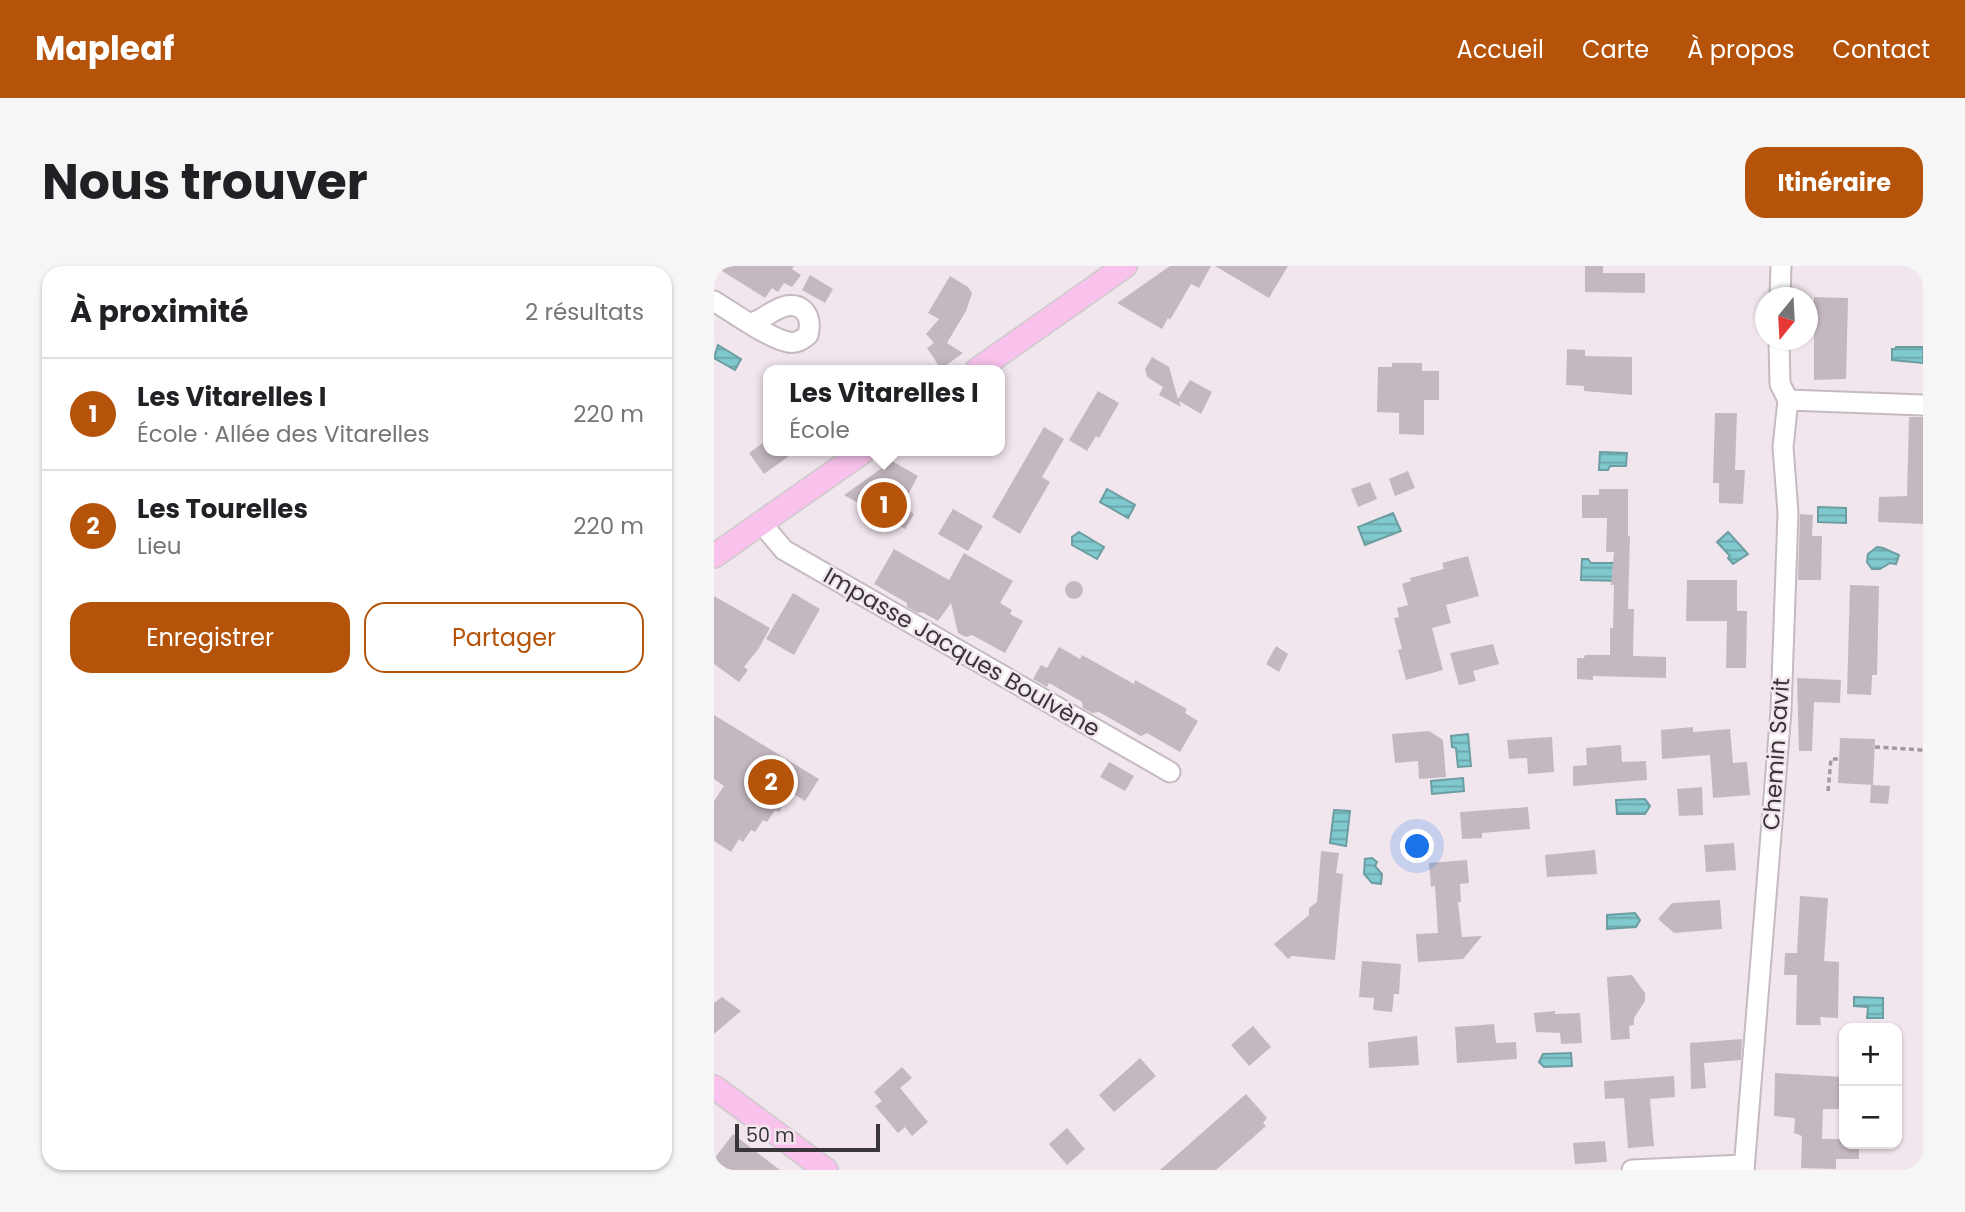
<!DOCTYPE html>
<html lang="fr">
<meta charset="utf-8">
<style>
:root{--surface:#fff;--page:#f6f6f6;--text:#202124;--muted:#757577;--line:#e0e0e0;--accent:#b45309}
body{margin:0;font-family:Poppins,sans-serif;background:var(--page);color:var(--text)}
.controls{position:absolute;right:21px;bottom:21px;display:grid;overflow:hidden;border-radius:14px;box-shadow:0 2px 5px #0004}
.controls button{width:63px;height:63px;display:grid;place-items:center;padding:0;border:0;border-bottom:2px solid var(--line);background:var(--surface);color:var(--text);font:35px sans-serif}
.compass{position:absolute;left:1041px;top:21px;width:63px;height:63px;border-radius:50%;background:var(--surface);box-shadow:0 2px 5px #0004;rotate:198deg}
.scale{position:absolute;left:21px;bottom:18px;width:145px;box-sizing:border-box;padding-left:7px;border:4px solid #3a3538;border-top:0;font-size:19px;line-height:24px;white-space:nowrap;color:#3a3538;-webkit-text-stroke:5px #f2e6ee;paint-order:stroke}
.you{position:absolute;left:704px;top:581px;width:24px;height:24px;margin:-18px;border:5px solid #fff;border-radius:50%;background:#1a73e8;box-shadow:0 0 0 10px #1a73e833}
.badge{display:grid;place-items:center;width:46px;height:46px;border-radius:50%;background:var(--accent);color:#fff;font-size:23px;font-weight:700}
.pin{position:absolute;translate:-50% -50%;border:4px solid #fff;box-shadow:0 2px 7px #0006}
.popup{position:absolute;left:49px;top:99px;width:242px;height:91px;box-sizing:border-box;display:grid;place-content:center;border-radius:14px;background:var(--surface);filter:drop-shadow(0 2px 5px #0005);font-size:23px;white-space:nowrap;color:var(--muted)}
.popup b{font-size:26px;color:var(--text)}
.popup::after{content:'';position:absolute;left:50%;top:100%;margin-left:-14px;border:14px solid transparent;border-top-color:var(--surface)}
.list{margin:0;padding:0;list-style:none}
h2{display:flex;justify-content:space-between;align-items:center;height:91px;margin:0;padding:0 28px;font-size:30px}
h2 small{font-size:23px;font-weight:400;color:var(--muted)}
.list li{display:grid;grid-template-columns:46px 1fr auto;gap:21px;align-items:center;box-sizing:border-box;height:112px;padding:0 28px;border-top:2px solid var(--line)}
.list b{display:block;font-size:26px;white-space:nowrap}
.list p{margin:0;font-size:23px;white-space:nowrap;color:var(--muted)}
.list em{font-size:23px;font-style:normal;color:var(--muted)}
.actions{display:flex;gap:14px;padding:21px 28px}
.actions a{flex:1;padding:16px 0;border:2px solid var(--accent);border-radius:21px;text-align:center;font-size:24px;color:var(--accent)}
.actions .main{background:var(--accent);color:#fff}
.map{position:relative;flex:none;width:1209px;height:904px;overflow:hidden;border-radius:21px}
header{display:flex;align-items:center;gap:42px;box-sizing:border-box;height:98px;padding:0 35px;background:var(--accent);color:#fff}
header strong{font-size:33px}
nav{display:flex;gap:38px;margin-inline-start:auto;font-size:24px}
.intro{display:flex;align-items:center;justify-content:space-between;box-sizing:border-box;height:168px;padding:0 42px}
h1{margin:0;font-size:49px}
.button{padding:18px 32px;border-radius:21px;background:var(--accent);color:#fff;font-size:24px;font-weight:700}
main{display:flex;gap:42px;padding:0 42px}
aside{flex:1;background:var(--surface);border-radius:21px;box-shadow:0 2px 5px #0004}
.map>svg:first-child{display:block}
.water{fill:url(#water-rules);stroke:#6b9da1;stroke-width:2}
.building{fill:#c4b8c0}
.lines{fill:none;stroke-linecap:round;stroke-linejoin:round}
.minor-casing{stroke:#c5bac2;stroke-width:23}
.major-casing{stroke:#cccacb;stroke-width:26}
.path{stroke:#a1989e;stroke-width:3.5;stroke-dasharray:5 3.5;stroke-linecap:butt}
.minor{stroke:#fff;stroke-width:19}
.major{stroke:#f8c2ec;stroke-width:23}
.labels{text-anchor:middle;stroke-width:5;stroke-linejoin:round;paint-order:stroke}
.street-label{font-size:23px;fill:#3a3538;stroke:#f2e6ee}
</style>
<header>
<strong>Mapleaf</strong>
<nav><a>Accueil</a><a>Carte</a><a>À propos</a><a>Contact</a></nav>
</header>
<div class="intro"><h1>Nous trouver</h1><a class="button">Itinéraire</a></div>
<main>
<aside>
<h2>À proximité<small>2 résultats</small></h2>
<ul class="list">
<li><span class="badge">1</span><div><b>Les Vitarelles I</b><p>École · Allée des Vitarelles</p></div><em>220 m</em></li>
<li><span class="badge">2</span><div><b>Les Tourelles</b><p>Lieu</p></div><em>220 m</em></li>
</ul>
<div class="actions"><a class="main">Enregistrer</a><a>Partager</a></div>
</aside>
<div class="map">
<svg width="1209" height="904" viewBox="0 0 1209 904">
<defs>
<pattern id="water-rules" width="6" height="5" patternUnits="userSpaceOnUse" patternTransform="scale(1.75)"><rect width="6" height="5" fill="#80c9ce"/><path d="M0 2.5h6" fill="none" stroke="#6aa4a8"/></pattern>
</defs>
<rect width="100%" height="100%" fill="#f2e6ee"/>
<g class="water">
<polygon points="4,79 27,93 21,104 0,92"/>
<polygon points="1182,81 1209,81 1209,97 1178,94 1178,83 1182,83"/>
<polygon points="886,186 913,187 912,200 896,200 894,204 885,204"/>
<polygon points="393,223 421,239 414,252 386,236"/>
<polygon points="1104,241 1132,242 1132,257 1104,256"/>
<polygon points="679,247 687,265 651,279 644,261"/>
<polygon points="365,266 390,281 383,293 358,279 358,271"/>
<polygon points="1014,266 1034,288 1019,298 1014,292 1016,290 1003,276"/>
<polygon points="1163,281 1169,282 1185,289 1182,298 1176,297 1166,303 1158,303 1153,296 1154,288"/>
<polygon points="868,293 874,293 877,297 907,297 907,315 867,314"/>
<polygon points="754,468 757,500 744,501 742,482 738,481 737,470"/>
<polygon points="749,512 750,525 718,528 717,515"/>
<polygon points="931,533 936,540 931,548 903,548 902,534"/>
<polygon points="620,544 636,545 632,580 616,577"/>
<polygon points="658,592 663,596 661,600 668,608 667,618 658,617 650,608 651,593"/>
<polygon points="921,647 926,654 922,661 893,663 893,649"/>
<polygon points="1140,731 1169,732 1169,752 1153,752 1154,741 1140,740"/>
<polygon points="857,787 858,800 830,801 825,796 829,788"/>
</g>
<g class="building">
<polygon points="0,0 80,0 78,3 87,9 78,21 70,17 64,26 58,22 51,32"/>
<polygon points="456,0 497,0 485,22 477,18 456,54 454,52 448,63 403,37"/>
<polygon points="501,0 574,0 555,32"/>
<polygon points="871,0 889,0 889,7 931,7 931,27 871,26"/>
<polygon points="96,9 119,23 111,37 88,24"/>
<polygon points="236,10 254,21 258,27 252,45 233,77 249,87 227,103 213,82 220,77 212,68 225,53 214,47"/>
<polygon points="1100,31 1134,32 1132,113 1100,114"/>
<polygon points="853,83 871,84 871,90 918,91 918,129 870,125 870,120 852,119"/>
<polygon points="438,91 455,101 464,133 476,114 498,126 487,148 465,135 467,141 445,129 449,121 433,111 431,103"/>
<polygon points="678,97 708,97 708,105 725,105 725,134 710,134 710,169 685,168 685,147 663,146 664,101 678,101"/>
<polygon points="384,125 405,137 385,172 382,170 373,185 355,174"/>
<polygon points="1001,147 1023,147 1021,204 1031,204 1029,238 1005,237 1005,217 999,217"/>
<polygon points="1195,151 1209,151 1209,258 1164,256 1165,231 1193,230"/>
<polygon points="330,161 350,173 328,211 336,216 306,268 278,251"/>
<polygon points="54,173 54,185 82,185 50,208 35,187"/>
<polygon points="178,195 204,210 188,240 200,248 191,263 130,229"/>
<polygon points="694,205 701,222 681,230 675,213"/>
<polygon points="656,216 663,233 644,241 637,223"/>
<polygon points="885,223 914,223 914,270 916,270 914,343 920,343 919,390 952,391 952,412 879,410 879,414 863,413 863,392 870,392 871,389 896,389 896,362 899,362 900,319 897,319 900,286 892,286 893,252 868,252 868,229 885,229"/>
<polygon points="239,243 269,260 254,285 224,268"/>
<polygon points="1086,248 1099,249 1098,270 1108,270 1107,314 1084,314"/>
<polygon points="180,283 235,314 250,287 299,315 286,337 298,344 296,348 309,355 291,387 258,369 252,371 244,367 237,337 224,355 208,346 204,347 193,341 193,337 160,318"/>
<polygon points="754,290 765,330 732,339 737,357 718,362 729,404 692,414 684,384 688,383 680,352 685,351 683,342 694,339 688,318 697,315 696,312 730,303 728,297"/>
<polygon points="973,314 1023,314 1023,345 1033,345 1032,402 1012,402 1013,355 972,355"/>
<circle cx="360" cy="324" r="9"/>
<polygon points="1136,319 1165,320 1163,409 1158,409 1157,429 1133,428"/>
<polygon points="79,327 106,343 80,389 52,373"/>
<polygon points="0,330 56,362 45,382 30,401 34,404 25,416 0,398"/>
<polygon points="779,378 785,398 759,405 762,415 745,419 736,387"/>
<polygon points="562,380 574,388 565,406 552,398"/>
<polygon points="345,381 366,393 368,389 420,418 421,414 473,443 471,447 484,455 466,486 433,467 427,470 385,446 378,447 369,442 368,436 335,417 333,421 319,413 327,399 333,402"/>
<polygon points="1083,412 1127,414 1126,437 1100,436 1098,485 1085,485"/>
<polygon points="0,449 105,513 91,535 77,526 65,546 61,544 53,556 49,554 41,566 37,564 29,576 25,573 17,586 0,575 0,535 10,520 0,513"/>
<polygon points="979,461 979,466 1016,463 1019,497 1033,496 1036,529 999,532 996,489 948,493 947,464"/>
<polygon points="715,465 729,474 732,511 705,513 704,495 681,497 678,468"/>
<polygon points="838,471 840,506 814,508 813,492 795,493 793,474"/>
<polygon points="1126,472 1161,473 1159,519 1124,517"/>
<polygon points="907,479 908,496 932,495 933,514 859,520 859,500 873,499 872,482"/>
<polygon points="395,496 420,510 411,525 386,511"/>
<polygon points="1157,519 1176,520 1174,538 1156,537"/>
<polygon points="988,521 989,549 965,550 963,523"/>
<polygon points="814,541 816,563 768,567 768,572 748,573 746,546"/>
<polygon points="1020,577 1022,604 992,606 990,579"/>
<polygon points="881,584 883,608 833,611 831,589"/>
<polygon points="607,585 625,587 622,607 629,608 621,694 578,690 574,693 560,678 595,649 595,642 603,636"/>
<polygon points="753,594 755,617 746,618 747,636 744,636 748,671 768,670 749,693 704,696 702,668 724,667 721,620 717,621 715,597"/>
<polygon points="1086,630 1114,632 1110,695 1125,696 1124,752 1106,751 1107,759 1082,759 1083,709 1070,709 1071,687 1083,687"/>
<polygon points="1006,634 1008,663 960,667 944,653 958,637"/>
<polygon points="648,695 687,698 685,728 680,728 678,746 659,744 660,732 645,731"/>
<polygon points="918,709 931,727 931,735 920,752 920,759 915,760 916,773 897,774 893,711"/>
<polygon points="8,731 27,745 0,768 0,737"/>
<polygon points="841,745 841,748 866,747 868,777 847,778 846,767 822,766 820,747"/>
<polygon points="780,758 782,777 802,776 803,793 743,797 741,761"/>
<polygon points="539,760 557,781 535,800 517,779"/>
<polygon points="703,770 705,799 655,802 654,776"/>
<polygon points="1028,773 1027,794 990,797 992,822 977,823 976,777"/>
<polygon points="426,792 442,810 400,846 385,829"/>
<polygon points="188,801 198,812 186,822 214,856 198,870 191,861 184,867 161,840 168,835 160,826"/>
<polygon points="1061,807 1130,811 1130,843 1109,843 1108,873 1130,873 1130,878 1145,878 1145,893 1122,893 1122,903 1087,902 1088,870 1080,867 1081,852 1060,850"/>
<polygon points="960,810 961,831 936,833 940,880 914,882 910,832 891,833 890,815"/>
<polygon points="532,828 553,852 549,857 552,860 502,904 446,904"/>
<polygon points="353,862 371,883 353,899 335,878"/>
<polygon points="19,868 66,904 0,904 0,893"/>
<polygon points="891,875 893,896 861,898 859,877"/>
</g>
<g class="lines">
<g class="minor-casing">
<g id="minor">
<polyline points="1066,32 1067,0"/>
<path d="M0,35C18,46 54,72 74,76C82,78 88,74 94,69C100,46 84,32 62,44C54,48 47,54 38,57"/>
<polyline points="1074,134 1209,139"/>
<polyline points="47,257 70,284 456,506"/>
<polyline points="918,904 1030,899"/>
<polyline points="1030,904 1067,444 1074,247 1069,181 1074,134 1066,118 1065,74"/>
</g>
</g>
<g class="major-casing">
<g id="major">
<polyline points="263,104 411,0"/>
<polyline points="0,290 150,185"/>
<polyline points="0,821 112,904"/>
</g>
</g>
<g class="path">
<polyline points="1161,481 1209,484"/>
<polyline points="1114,525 1117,493 1125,493"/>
</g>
<use href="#minor" class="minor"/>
<use href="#major" class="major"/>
</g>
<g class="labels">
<g class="street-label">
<text transform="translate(248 386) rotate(30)" y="8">Impasse Jacques Boulvène</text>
<text transform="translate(1062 488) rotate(-86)" y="8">Chemin Savit</text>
</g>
</g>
</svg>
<div class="controls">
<button>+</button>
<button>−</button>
</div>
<svg class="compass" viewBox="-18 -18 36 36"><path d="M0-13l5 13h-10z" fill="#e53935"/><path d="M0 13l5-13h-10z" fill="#757577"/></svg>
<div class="scale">50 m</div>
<div class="you"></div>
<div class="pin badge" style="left:170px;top:239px">1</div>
<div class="popup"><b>Les Vitarelles I</b>École</div>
<div class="pin badge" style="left:57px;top:516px">2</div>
</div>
</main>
